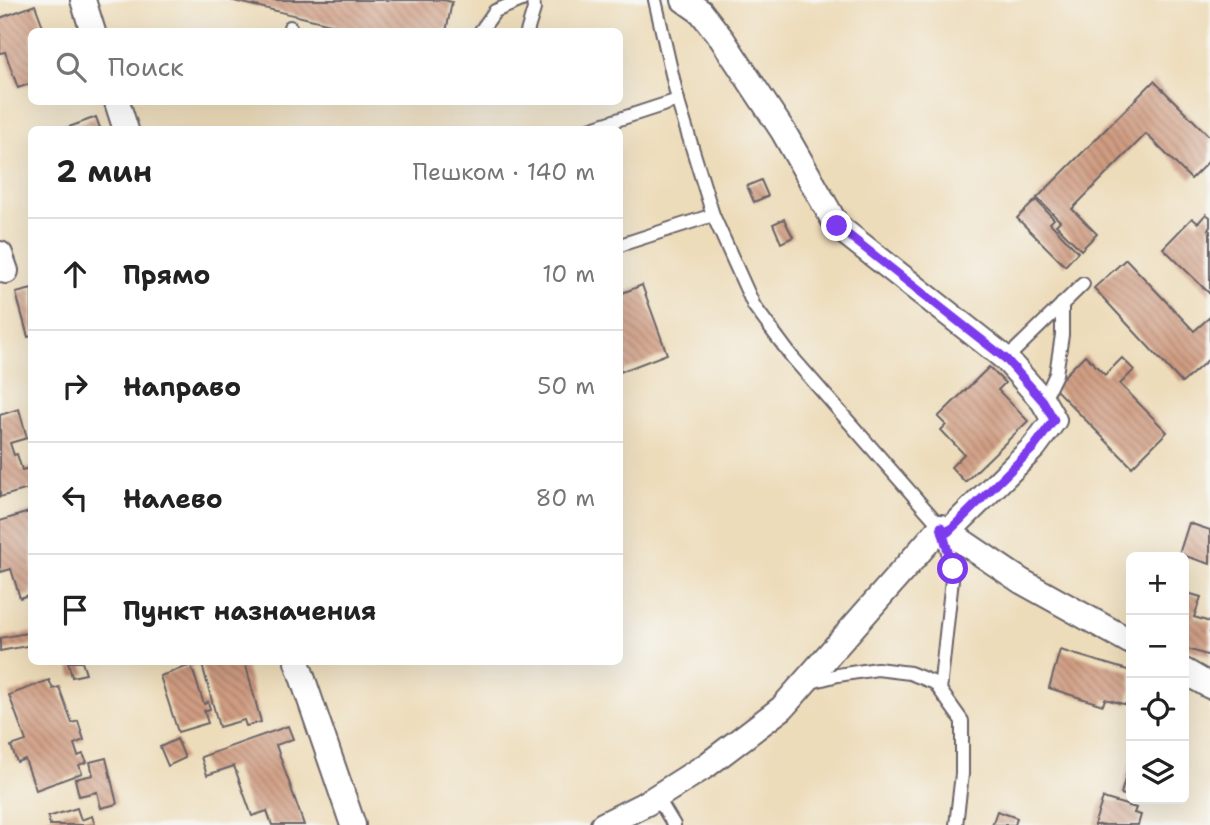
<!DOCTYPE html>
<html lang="ru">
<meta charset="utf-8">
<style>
:root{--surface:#fff;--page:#f6f6f6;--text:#222;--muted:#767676;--line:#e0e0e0}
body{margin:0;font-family:"Shantell Sans",sans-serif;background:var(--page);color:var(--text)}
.controls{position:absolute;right:21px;bottom:21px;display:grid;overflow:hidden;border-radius:10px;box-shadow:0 7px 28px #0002}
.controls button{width:63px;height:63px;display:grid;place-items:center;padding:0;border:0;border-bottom:2px solid var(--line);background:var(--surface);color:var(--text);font:35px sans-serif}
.stop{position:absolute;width:21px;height:21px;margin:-16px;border:5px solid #7c3aed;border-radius:50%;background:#fff}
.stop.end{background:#7c3aed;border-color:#fff;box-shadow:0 2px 7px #0008}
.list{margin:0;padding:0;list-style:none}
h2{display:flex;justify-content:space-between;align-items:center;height:91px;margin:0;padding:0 28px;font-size:30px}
h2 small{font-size:23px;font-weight:400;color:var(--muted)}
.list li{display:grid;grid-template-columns:46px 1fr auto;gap:21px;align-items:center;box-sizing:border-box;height:112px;padding:0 28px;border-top:2px solid var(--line)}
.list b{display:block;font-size:26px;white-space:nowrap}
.list em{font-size:23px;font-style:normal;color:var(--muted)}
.icon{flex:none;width:38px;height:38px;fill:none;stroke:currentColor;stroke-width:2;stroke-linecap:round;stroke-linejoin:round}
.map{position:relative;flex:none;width:1210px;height:825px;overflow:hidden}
.search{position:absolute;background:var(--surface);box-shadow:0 7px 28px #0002;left:28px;top:28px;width:595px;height:77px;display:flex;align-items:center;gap:18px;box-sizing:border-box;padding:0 24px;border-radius:10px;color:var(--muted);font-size:26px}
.panel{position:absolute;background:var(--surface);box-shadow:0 7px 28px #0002;left:28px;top:126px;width:595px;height:539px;border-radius:10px}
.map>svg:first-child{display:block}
.building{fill:url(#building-back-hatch)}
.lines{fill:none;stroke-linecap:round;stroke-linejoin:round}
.lane-casing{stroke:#696367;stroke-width:16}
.street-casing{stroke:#696367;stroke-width:28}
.lane{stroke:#fff;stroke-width:12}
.street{stroke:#fff;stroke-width:24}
.route{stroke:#7c3aed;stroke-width:9}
</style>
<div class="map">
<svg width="1210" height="825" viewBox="0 0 1210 825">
<defs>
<pattern id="building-back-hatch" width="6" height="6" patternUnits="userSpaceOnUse" patternTransform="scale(1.75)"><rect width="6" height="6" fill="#d09c81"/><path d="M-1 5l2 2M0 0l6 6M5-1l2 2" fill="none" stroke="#a87f6b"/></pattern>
</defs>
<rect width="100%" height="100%" fill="#f6f6f2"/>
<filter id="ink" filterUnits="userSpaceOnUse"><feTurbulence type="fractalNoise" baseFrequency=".0143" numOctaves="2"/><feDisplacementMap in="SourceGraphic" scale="14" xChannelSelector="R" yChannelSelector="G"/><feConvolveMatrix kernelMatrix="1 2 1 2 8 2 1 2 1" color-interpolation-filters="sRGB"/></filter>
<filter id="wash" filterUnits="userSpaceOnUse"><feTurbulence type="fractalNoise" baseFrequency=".00686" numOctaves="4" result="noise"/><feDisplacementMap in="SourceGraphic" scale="28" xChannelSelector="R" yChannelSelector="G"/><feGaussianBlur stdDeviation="1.57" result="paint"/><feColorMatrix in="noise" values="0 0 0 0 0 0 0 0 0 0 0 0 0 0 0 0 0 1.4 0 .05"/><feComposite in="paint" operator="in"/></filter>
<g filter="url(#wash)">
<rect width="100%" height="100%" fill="#eddcba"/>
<g id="blocks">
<g class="building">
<polygon points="230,0 444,0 452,2 446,32 364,32"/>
<polygon points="35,5 45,32 32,32 32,83 18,88 5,52 0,53 0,18"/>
<polygon points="1154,81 1210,137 1210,160 1191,179 1146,134 1072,209 1097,234 1081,250 1056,225 1060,221 1037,198"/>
<polygon points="96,117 100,128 95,130 61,130"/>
<polygon points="761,180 768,196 754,202 747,186"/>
<polygon points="1036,200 1054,219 1050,223 1078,252 1065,266 1017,218"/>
<polygon points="1206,214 1210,217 1210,227 1208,229 1210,231 1210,294 1163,248 1192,218 1198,223"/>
<polygon points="784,219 793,237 781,243 773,224"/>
<polygon points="1126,259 1194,331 1210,317 1210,358 1182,383 1094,288"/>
<polygon points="642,285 667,354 620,372 620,294"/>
<polygon points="32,289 32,336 28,337 16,293"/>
<polygon points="1085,355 1105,375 1122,358 1134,370 1120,384 1167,432 1132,467 1053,387"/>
<polygon points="989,367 1005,383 998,390 1028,421 965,482 951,467 964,454 941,430 946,425 938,417"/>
<polygon points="19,409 27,438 10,443 14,455 17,454 22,470 32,467 32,488 0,497 0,415"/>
<polygon points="32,511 32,594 20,598 11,569 1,572 0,569 0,521"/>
<polygon points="1189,523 1210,530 1210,564 1179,554"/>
<polygon points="1184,592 1201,597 1194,617 1210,622 1210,656 1184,648"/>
<polygon points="32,632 32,645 0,651 0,638"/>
<polygon points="1060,650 1131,671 1131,689 1127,705 1105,699 1103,705 1049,688"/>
<polygon points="68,662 82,662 86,674 72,677"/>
<polygon points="194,662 245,662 261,722 246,726 244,720 219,727 202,664 195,666"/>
<polygon points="191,665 204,704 208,702 210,709 204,711 208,723 178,732 160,676"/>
<polygon points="49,680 53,689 59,687 72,723 78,721 84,740 74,744 78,756 83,754 87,762 79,765 82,773 36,790 25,759 17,762 11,746 26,741 9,695"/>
<polygon points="288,726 293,739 276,745 304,825 272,825 267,811 252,816 234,766 207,775 201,757"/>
<polygon points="177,739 185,758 168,766 160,747"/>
<polygon points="106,758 117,804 101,808 97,792 79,796 75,779 93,775 90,762"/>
<polygon points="1130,761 1131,761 1131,797 1121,794"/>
<polygon points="1103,798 1136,808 1134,813 1141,815 1138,825 1094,825"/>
<polygon points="77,808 81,820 92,816 95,825 50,825 48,817"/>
<polygon points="997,811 1017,818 1015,825 992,825"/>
</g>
</g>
</g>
<g filter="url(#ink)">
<use href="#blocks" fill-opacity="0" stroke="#696367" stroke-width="2"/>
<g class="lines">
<g class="lane-casing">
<g id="lane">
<polyline points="655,0 679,105 713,215 754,306 792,357 941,527 953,570 940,690"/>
<polyline points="290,27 292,32"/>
<polyline points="480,32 495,11 522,0"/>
<polyline points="527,32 534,9 533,0"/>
<polyline points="586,130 678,100"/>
<polyline points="620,245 713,215"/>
<polyline points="1006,359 1083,284"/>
<polyline points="1043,401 1056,374 1062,335 1062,304"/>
<polyline points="811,682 838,675 877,669 910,673 935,683 962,721 962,774 956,825"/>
<polyline points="657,797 674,825"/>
</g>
</g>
<g class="street-casing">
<g id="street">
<polyline points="83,0 93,32"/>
<polyline points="684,0 701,12 722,39 783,131 837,226 1006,359 1043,401 1054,420 1034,447 948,532"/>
<polyline points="117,102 126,130"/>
<polyline points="0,254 6,271"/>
<polyline points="297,662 353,825"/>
<polyline points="1184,671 1210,686"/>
<polyline points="603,825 647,803 707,765 782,708 941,527 1021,581 1131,642"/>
</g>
</g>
<use href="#lane" class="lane"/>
<use href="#street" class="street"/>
</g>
</g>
<g class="lines" filter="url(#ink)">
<polyline class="route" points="837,226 1006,359 1043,401 1054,420 1034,447 948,532 941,527 953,569"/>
</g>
</svg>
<div class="controls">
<button>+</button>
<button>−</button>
<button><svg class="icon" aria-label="locate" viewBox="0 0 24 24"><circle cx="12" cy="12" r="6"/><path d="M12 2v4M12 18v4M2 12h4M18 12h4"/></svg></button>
<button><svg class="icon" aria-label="layers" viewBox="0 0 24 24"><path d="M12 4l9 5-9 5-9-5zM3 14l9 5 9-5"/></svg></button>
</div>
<div class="stop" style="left:953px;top:569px"></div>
<div class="stop end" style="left:837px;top:226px"></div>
<div class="search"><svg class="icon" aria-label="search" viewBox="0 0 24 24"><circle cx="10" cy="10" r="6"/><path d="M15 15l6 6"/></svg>Поиск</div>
<section class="panel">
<h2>2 мин<small>Пешком · 140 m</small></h2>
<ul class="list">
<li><svg class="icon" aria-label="ahead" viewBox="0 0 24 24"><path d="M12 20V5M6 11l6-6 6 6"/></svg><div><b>Прямо</b></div><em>10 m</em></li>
<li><svg class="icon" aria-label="right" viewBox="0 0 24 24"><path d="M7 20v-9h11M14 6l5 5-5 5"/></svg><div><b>Направо</b></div><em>50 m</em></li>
<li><svg class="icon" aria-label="left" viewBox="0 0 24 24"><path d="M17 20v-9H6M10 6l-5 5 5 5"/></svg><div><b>Налево</b></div><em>80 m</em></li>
<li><svg class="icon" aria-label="arrive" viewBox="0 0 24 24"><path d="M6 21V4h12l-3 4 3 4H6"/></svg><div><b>Пункт назначения</b></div></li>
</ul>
</section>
</div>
